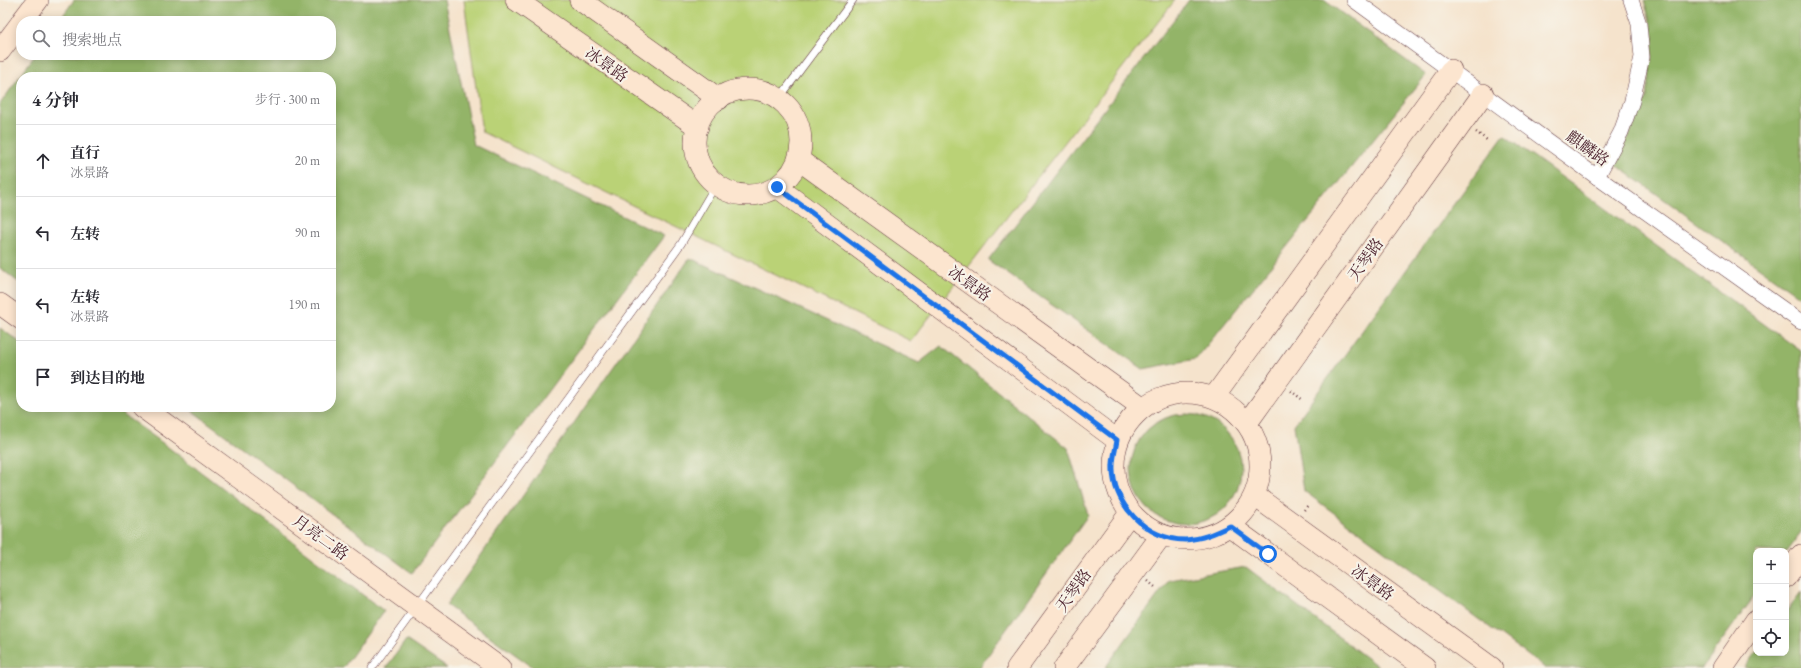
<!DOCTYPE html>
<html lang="zh">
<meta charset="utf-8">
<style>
:root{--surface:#fff;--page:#f7f7f7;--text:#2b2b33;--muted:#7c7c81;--line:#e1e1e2}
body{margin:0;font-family:"EB Garamond","Noto Serif SC",serif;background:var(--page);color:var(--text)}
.controls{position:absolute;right:12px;bottom:12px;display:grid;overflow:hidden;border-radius:8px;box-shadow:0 2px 10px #0003}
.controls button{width:36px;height:36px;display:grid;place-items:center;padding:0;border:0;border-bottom:1px solid var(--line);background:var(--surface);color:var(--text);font:20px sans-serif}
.stop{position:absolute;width:12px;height:12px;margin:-9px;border:3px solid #1a73e8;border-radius:50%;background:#fff}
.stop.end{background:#1a73e8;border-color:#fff;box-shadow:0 1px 4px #0008}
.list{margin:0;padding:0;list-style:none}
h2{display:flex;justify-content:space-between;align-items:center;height:52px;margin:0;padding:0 16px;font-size:17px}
h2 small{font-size:13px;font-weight:400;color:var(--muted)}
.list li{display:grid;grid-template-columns:26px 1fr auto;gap:12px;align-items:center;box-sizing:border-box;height:72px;padding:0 16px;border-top:1px solid var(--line)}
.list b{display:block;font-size:15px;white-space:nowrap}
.list p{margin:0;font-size:13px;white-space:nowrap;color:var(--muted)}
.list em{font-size:13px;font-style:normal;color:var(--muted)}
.icon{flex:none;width:22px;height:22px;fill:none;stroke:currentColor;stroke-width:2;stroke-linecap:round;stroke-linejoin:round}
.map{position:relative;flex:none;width:1801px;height:668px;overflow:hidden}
.search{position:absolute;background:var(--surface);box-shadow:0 2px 10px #0003;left:16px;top:16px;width:320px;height:44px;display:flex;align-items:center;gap:10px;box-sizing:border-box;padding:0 14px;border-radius:16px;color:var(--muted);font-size:15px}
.panel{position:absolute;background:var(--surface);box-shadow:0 2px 10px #0003;left:16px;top:72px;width:320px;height:340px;border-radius:16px}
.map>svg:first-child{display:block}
.green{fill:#bad276;stroke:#827850}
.forest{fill:#93b467;stroke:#6e6a49}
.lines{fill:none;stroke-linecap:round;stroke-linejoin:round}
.lane-casing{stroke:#643c43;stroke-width:8}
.street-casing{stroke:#643c43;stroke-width:16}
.secondary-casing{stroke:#643c43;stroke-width:22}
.path{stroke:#643c43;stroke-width:2.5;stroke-dasharray:1 3;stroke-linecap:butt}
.lane{stroke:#fff;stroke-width:7}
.street{stroke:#fff;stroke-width:15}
.secondary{stroke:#fce5cf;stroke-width:21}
.route{stroke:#1a73e8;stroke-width:5}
.labels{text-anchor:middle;stroke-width:4;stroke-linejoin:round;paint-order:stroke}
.street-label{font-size:16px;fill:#4a1f2b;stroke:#f7f3e8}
</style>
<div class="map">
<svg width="1801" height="668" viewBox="0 0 1801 668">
<rect width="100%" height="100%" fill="#f7f3e8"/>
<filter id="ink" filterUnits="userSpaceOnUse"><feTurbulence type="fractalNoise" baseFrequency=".025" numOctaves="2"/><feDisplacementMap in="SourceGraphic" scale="8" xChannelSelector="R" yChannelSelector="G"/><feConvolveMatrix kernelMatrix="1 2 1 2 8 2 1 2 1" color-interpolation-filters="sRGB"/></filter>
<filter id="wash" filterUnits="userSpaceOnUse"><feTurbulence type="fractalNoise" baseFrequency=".012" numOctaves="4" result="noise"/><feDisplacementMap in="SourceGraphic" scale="16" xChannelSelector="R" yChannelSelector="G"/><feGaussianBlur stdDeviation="0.9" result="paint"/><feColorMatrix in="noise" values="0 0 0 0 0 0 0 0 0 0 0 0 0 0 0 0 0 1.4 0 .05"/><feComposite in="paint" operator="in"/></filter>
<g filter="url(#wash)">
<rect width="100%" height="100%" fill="#f5e3cc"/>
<polygon class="green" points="464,0 1175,0 911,341 482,132"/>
<g class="forest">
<polygon points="74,0 444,0 474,145 664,236 412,573 187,407 331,407 331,77 21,77 21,284 0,268 0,104 35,55 331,55 331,21 59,21"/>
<polygon points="1189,0 1324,0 1426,75 1196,359 1143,369 988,260"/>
<polygon points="1644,0 1801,0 1801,298 1615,164 1647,97 1654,36"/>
<polygon points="1504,135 1801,351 1801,532 1786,552 1756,551 1756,594 1702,668 1545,668 1304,491 1294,425"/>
<polygon points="690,258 919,363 941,346 1068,448 1088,515 979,668 534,668 446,605"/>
<polygon points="0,328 21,343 21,407 112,407 156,438 384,611 343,668 0,668"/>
<circle cx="1186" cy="469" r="55"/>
<polygon points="1246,567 1380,668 1105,668 1169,580"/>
<polygon points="1801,592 1801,668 1744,668 1756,652 1786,653 1786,612"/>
<polygon points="406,640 447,668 386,668"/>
</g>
</g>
<g filter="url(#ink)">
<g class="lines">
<g class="lane-casing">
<g id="lane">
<polyline points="780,97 853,0"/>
<polyline points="372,668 681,244 715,186"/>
</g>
</g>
<g class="street-casing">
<g id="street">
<polyline points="1354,0 1597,177 1801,322"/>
<polyline points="1597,177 1621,132 1632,101 1642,57 1639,24 1631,0"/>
</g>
</g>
<g class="secondary-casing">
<g id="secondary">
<polyline points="516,0 698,127"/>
<polyline points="580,0 719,99"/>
<polyline points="22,21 38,0"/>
<polyline points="0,51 21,23"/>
<circle cx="748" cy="142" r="53"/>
<polyline points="799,160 1142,407"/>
<polyline points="777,187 1117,440"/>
<polyline points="0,304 21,319"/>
<circle cx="1187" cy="466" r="73"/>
<polyline points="1214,397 1451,70"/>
<polyline points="142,407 500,668"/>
<polyline points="1247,423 1483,94"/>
<polyline points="1255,496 1492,668"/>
<polyline points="1230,526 1425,668"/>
<polyline points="1786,577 1801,555"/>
<polyline points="1017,668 1130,513"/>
<polyline points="1064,668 1161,536"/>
<polyline points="1723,668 1756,620"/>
</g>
</g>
<g class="path">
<polyline points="1476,132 1487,140"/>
<polyline points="1291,391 1303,400"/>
<polyline points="1304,510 1309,504"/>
<polyline points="1148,581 1155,587"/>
</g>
<use href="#lane" class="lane"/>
<use href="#street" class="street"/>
<use href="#secondary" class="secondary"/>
</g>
</g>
<g class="lines" filter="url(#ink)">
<path class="route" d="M777,187L1117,440C1116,448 1113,457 1113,465C1111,503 1147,541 1186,540C1202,539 1215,533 1230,526L1268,554"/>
</g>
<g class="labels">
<g class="street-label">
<text transform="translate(607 64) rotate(35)" y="6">冰景路</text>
<text transform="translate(1588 148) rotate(36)" y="6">麒麟路</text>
<text transform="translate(1365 259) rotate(-54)" y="6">天琴路</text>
<text transform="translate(970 283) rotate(36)" y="6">冰景路</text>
<text transform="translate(321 537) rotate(36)" y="6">月亮二路</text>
<text transform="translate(1373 582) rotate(36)" y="6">冰景路</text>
<text transform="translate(1073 590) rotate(-54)" y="6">天琴路</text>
</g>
</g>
</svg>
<div class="controls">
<button>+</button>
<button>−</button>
<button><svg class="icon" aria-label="locate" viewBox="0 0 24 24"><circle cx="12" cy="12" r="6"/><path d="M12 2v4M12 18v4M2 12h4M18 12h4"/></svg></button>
</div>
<div class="stop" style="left:1268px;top:554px"></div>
<div class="stop end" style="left:777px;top:187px"></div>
<div class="search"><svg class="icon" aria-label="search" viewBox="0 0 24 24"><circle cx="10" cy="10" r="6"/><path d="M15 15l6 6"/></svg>搜索地点</div>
<section class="panel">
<h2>4 分钟<small>步行 · 300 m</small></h2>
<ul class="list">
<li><svg class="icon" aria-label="ahead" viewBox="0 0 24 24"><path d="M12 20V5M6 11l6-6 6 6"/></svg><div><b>直行</b><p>冰景路</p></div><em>20 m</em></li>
<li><svg class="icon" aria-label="left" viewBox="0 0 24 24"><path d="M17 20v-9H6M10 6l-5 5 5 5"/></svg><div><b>左转</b></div><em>90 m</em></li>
<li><svg class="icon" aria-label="left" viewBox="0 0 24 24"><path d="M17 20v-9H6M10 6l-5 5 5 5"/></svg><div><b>左转</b><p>冰景路</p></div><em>190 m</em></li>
<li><svg class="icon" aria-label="arrive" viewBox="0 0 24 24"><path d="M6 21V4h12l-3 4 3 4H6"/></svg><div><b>到达目的地</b></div></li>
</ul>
</section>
</div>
